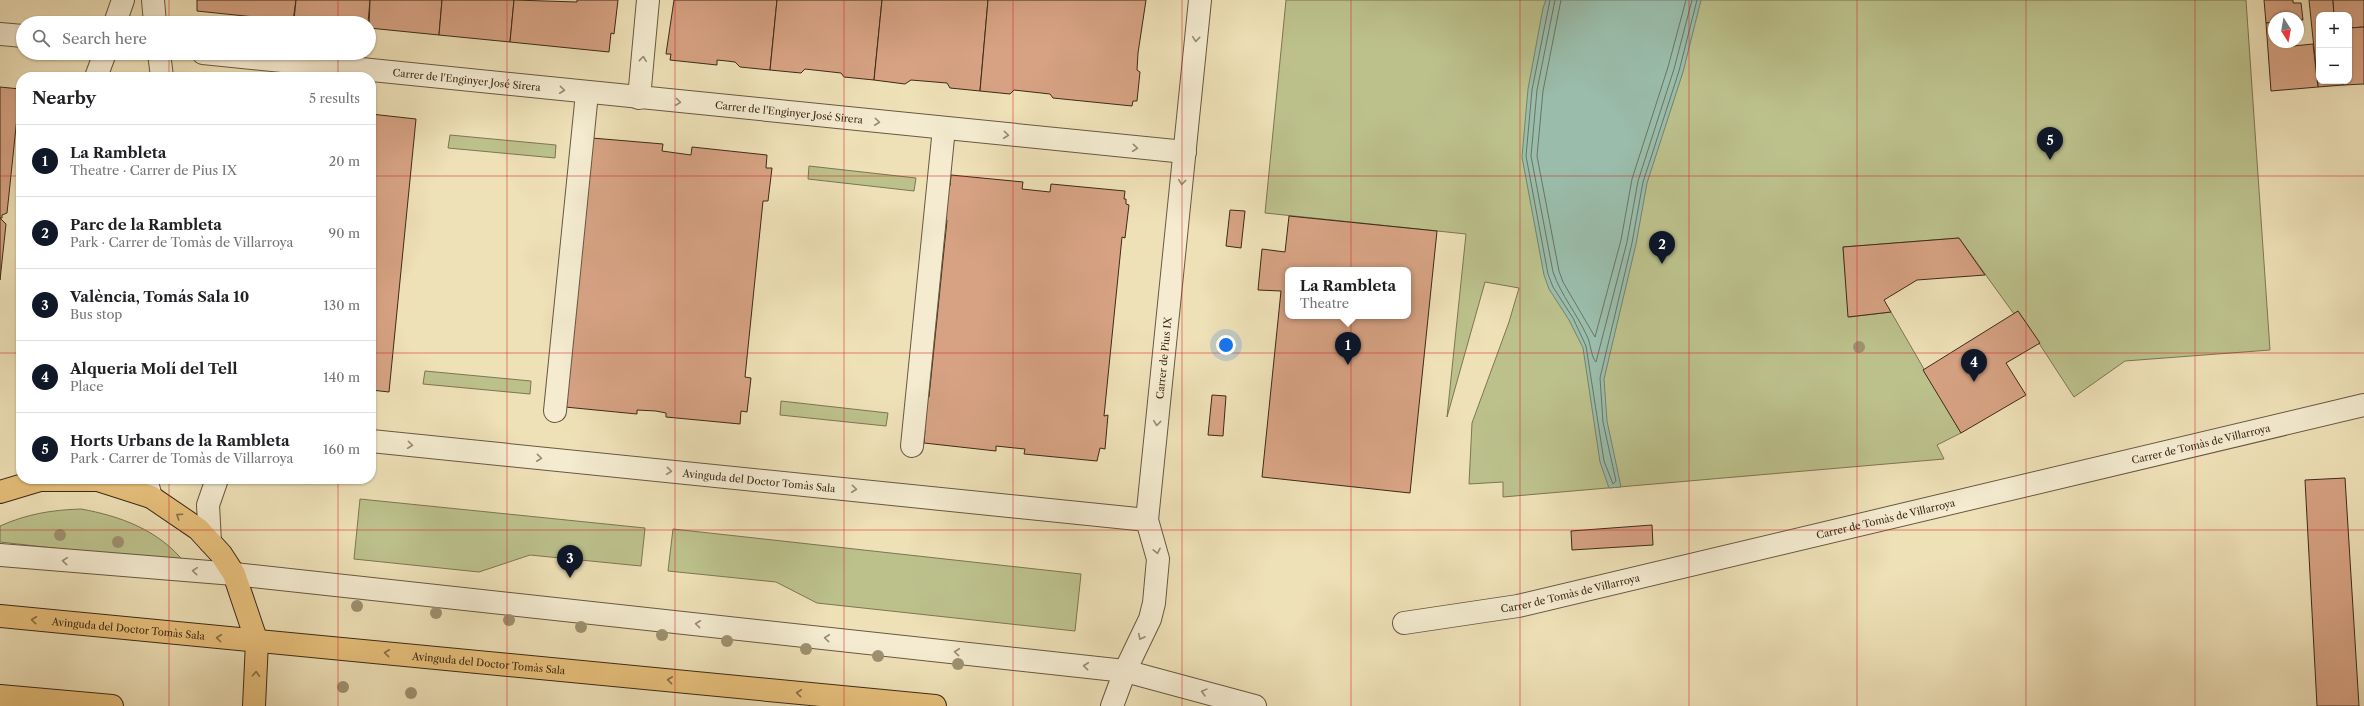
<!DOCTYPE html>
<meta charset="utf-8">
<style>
:root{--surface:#fff;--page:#f6f6f6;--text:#202124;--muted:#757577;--line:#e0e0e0;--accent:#111827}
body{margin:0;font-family:"Libre Caslon Text",serif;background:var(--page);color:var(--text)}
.controls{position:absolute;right:12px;top:12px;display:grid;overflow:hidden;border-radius:8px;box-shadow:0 1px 3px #0004}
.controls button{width:36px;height:36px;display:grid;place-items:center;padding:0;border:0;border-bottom:1px solid var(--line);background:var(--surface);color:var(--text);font:20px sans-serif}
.compass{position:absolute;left:2268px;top:12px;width:36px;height:36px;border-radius:50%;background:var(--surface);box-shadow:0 1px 3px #0004;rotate:169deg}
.you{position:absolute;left:1226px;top:345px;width:14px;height:14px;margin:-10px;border:3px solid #fff;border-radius:50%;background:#1a73e8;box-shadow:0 0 0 6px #1a73e833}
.badge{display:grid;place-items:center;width:26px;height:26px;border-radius:50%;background:var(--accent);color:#fff;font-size:13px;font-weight:700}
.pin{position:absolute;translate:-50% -33px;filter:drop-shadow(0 1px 2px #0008)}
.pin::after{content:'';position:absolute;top:21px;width:14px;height:12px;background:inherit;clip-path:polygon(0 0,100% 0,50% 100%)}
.popup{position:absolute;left:1285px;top:267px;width:126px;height:52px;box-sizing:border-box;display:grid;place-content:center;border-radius:8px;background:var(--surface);filter:drop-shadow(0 1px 3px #0005);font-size:13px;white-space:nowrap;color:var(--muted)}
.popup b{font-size:15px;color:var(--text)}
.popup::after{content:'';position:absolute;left:50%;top:100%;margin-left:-8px;border:8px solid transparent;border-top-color:var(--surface)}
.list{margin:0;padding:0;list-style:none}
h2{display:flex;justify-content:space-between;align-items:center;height:52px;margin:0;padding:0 16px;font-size:17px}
h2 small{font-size:13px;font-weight:400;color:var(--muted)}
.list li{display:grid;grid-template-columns:26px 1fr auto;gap:12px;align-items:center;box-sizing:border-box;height:72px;padding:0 16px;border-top:1px solid var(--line)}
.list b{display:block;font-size:15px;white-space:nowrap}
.list p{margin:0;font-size:13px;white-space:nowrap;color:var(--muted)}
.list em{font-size:13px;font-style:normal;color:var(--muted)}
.icon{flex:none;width:22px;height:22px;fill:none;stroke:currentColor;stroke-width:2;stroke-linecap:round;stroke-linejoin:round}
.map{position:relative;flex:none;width:2364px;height:706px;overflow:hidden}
.search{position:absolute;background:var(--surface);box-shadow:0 1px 3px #0004;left:16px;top:16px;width:360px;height:44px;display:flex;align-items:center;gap:10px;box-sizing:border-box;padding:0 14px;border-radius:22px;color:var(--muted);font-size:15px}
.panel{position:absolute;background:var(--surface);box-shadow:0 1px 3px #0004;left:16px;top:72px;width:360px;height:412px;border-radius:16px}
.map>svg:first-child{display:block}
.green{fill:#bcc18c;stroke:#7c7652}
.water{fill:#9abdab;stroke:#748270}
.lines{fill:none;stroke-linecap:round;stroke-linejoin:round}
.shore{stroke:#6b7462;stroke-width:1}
.building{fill:#d6a283;stroke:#3c2a18;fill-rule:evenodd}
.minor-casing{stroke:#685840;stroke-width:24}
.major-casing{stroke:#3c2a18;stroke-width:24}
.minor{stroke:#f4ebd0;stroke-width:22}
.major{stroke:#e7c07c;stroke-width:22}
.tree{fill:#9e9170}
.oneway{stroke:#988a74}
.oneway2{stroke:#896e45}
.grid{fill:none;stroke:#d62828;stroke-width:1;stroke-opacity:0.55}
.labels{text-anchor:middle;stroke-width:3;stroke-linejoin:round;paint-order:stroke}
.street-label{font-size:10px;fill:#3c2a18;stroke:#f4ebd0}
</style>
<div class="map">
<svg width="2364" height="706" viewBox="0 0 2364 706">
<rect width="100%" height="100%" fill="#eee0b7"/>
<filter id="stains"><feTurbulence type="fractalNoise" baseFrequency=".005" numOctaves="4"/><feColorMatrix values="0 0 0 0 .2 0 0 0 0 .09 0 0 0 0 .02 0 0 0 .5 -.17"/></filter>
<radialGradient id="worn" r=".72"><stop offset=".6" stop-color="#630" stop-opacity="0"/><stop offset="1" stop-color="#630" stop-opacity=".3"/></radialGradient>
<g class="green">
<polygon points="1286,0 2246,0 2270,350 2125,361 2074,397 2018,311 2014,314 1959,238 1843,247 1849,317 1891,312 1961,433 1937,445 1944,459 1503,497 1503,482 1469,484 1472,423 1509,322 1519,288 1485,282 1447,417 1466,234 1265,213"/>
<polygon points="450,135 556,145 555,158 448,148"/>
<polygon points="809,166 916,178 914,191 808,179"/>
<polygon points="425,371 531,381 530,394 423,384"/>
<polygon points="781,401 888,413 886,426 780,415"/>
<polygon points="360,499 645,528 641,566 530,555 479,572 354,559"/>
<path d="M81,509C120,516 159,530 185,563L0,542V526C27,514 51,510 81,509Z"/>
<polygon points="673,529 1081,574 1075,631 817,603 776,582 668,571"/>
</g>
<polygon class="water" points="1546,0 1701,0 1683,72 1647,183 1636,244 1604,379 1607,421 1621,487 1609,488 1600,462 1583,348 1569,320 1549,289 1544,275 1522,157 1528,89 1543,8"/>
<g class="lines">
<g class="shore">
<polyline points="1550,0 1532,90 1526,156 1548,274 1553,287 1573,318 1586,346 1604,461 1613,484 1616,481 1603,422 1600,378 1632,243 1643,182 1679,71 1697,0"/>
<path d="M1555,0L1537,90L1531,156L1553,272C1561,295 1577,314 1587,336C1591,344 1591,357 1596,362L1627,242L1638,181L1674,69L1692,0"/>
<polyline points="1561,0 1543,91 1537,156 1559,271 1563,282 1595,337 1621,240 1632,179 1668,67 1686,0"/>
</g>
</g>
<g class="building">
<polygon points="197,0 296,0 293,21 197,11"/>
<polygon points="296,0 370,0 368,23 328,23 294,20"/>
<polygon points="370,0 442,0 439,35 369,28"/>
<polygon points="442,0 514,0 510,42 439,35"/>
<polygon points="514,0 577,2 577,0 618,0 614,34 611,33 609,52 510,42"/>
<polygon points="674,0 777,0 770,70 740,67 735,62 727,61 717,60 717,65 670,60 671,54 666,54"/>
<polygon points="777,0 882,0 874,80 844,77 841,73 805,69 801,73 770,70"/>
<polygon points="882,0 988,0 980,91 950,88 947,83 911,80 905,84 874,80"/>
<polygon points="988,0 1146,0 1138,53 1137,70 1140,72 1137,101 1133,101 1132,106 1053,98 1050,94 1014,90 1010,94 980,91"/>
<polygon points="2264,0 2293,0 2293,3 2301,3 2303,20 2274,18 2274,22 2266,23"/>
<polygon points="2309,0 2333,0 2334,15 2319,15 2319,81 2342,81 2343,85 2318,87"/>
<polygon points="2333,0 2364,0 2364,27 2349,28 2349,15 2334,15"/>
<polygon points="2274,22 2274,42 2292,42 2293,46 2313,44 2318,87 2271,91 2266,23"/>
<polygon points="2364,27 2364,84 2343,85 2342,81 2349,81 2349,28"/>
<polygon points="0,87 20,89 7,213 2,215 2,218 0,218"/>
<polygon points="371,114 416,119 389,392 371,390"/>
<polygon points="592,138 663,144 662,151 691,155 692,147 767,155 766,168 772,168 768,201 763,201 745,377 751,378 747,412 741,411 740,424 666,417 666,413 656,411 637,410 637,414 565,407"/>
<polygon points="951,175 1023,182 1022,189 1050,192 1051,184 1125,191 1124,199 1126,199 1126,204 1129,205 1125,238 1122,237 1104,416 1108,415 1105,449 1100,448 1097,461 1024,454 1025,449 1015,448 996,446 996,451 924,443 925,430 918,429 922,397 929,397 947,220 939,220 943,185 950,186"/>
<polygon points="1230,210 1245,211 1241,248 1226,246"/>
<path d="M1289,216L1437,231L1410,493L1262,477L1281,291L1258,290L1262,249L1285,252ZM1288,270H1408V316H1288Z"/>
<polygon points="0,218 6,224 0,280"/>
<polygon points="1959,238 1985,275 1917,280 1884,300 1891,312 1848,317 1843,247"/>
<polygon points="2018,311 2040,343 2006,363 2026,395 1961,433 1923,370"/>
<polygon points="1212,395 1226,396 1223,436 1208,435"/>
<polygon points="2345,478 2359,706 2317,706 2305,480"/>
<polygon points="1652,525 1653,545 1572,550 1571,531"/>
</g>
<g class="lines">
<g class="minor-casing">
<g id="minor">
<polyline points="153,0 155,23"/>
<polyline points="115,23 123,0"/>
<polyline points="0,34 23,36"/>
<polyline points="159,53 162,77"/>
<path id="s1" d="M203,53L1185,152"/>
<polyline points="96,77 105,53"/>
<polyline points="639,98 648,0"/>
<polyline points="555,411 587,93"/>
<path id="s2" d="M371,441L1147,520"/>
<polyline points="912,446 944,128"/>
<polyline points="146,479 151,497"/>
<polyline points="210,542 208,505 217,479"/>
<polyline points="0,555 234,574 1125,671 1255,706"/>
<path id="s3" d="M1404,623L1518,606L2364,405"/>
<path id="s4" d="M1112,706L1125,671L1150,619L1154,603L1158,559L1147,520L1200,0"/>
</g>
</g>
<g class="major-casing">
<g id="major">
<polyline points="0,492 40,480 98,480 151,497 198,529 221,554 234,574 257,642 254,706"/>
<path id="s5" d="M0,616L935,706"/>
<polyline points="0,696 112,706"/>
</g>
</g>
<use href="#minor" class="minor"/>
<use href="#major" class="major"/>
</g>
<g class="tree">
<circle cx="1859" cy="347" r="6"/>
<circle cx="60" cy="535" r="6"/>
<circle cx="118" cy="542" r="6"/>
<circle cx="357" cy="606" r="6"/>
<circle cx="436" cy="613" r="6"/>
<circle cx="509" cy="620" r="6"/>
<circle cx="581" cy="627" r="6"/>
<circle cx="662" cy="635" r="6"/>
<circle cx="727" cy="641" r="6"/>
<circle cx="806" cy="649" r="6"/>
<circle cx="878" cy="656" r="6"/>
<circle cx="958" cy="664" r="6"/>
<circle cx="343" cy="687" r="6"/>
<circle cx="411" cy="693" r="6"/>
</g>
<defs><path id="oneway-chevron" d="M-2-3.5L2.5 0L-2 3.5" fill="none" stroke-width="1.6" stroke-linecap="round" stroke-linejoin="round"/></defs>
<g class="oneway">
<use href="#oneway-chevron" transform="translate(1196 39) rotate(96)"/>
<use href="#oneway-chevron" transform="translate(643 59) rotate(-84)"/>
<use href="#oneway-chevron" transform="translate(562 90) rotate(6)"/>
<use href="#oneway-chevron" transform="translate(678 102) rotate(6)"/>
<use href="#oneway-chevron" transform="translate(877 122) rotate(6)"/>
<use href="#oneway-chevron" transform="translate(1006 135) rotate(6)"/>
<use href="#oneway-chevron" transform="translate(1135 148) rotate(6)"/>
<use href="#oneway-chevron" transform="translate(1182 182) rotate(96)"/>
<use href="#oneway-chevron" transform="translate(1157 423) rotate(96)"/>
<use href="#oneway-chevron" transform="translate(410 445) rotate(6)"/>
<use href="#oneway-chevron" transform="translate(539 458) rotate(6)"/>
<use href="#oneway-chevron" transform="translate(669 471) rotate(6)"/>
<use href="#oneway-chevron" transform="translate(854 489) rotate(6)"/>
<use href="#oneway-chevron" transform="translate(1157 551) rotate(78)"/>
<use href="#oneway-chevron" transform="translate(65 561) rotate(-175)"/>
<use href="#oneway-chevron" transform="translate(195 571) rotate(-175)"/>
<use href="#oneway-chevron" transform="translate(698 624) rotate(-174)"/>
<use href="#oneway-chevron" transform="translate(1141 637) rotate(116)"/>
<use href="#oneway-chevron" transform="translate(827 638) rotate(-174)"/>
<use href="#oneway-chevron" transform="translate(957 652) rotate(-174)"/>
<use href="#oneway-chevron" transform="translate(1086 666) rotate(-174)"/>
<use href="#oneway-chevron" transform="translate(1204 692) rotate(-165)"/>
</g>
<g class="oneway2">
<use href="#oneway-chevron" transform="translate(179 516) rotate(-146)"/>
<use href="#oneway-chevron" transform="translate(34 620) rotate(-174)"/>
<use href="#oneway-chevron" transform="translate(219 638) rotate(-174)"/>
<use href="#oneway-chevron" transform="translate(387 653) rotate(-174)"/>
<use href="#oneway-chevron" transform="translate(256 674) rotate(-87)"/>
<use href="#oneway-chevron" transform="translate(670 680) rotate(-174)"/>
<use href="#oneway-chevron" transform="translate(799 693) rotate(-174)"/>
</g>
<path class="grid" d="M169,0V23M338,0V23M507,0V706M675,0V706M844,0V706M1013,0V706M1182,0V706M1351,0V706M1520,0V706M1689,0V706M1857,0V706M2026,0V706M2195,0V706M169,53V77M338,53V77M0,176H21M371,176H2364M0,353H21M371,353H2364M169,479V706M338,479V706M0,530H2364"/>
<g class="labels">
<g class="street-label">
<text dy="4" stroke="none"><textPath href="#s1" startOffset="265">Carrer de l'Enginyer José Sirera</textPath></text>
<text dy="4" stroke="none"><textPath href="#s1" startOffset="589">Carrer de l'Enginyer José Sirera</textPath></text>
<text dy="4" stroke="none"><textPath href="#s4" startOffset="359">Carrer de Pius IX</textPath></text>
<text dy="4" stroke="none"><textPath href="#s3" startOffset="817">Carrer de Tomàs de Villarroya</textPath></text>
<text dy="4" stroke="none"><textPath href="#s2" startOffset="390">Avinguda del Doctor Tomàs Sala</textPath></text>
<text dy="4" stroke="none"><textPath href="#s3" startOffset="493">Carrer de Tomàs de Villarroya</textPath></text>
<text dy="4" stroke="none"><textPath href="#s3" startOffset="169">Carrer de Tomàs de Villarroya</textPath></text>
<text dy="4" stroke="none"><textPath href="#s5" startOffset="129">Avinguda del Doctor Tomàs Sala</textPath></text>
<text dy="4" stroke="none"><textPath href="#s5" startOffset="491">Avinguda del Doctor Tomàs Sala</textPath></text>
</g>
</g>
<rect width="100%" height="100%" filter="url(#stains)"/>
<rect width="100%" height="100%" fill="url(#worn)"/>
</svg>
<div class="controls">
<button>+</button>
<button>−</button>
</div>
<svg class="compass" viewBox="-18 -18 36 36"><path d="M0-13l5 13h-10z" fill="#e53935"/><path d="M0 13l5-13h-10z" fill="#757577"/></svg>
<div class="you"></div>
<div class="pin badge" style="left:1348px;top:365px">1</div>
<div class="popup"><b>La Rambleta</b>Theatre</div>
<div class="pin badge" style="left:1662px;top:264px">2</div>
<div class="pin badge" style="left:570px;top:578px">3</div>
<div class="pin badge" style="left:1974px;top:382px">4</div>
<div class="pin badge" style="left:2050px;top:160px">5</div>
<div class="search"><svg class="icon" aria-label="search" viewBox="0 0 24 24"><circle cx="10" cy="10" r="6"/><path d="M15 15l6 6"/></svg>Search here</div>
<section class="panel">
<h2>Nearby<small>5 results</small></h2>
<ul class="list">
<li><span class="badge">1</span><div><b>La Rambleta</b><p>Theatre · Carrer de Pius IX</p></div><em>20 m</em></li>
<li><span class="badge">2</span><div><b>Parc de la Rambleta</b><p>Park · Carrer de Tomàs de Villarroya</p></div><em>90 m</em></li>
<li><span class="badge">3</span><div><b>València, Tomás Sala 10</b><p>Bus stop</p></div><em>130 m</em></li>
<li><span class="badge">4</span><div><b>Alqueria Molí del Tell</b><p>Place</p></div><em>140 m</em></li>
<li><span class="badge">5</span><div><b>Horts Urbans de la Rambleta</b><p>Park · Carrer de Tomàs de Villarroya</p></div><em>160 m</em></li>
</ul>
</section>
</div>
